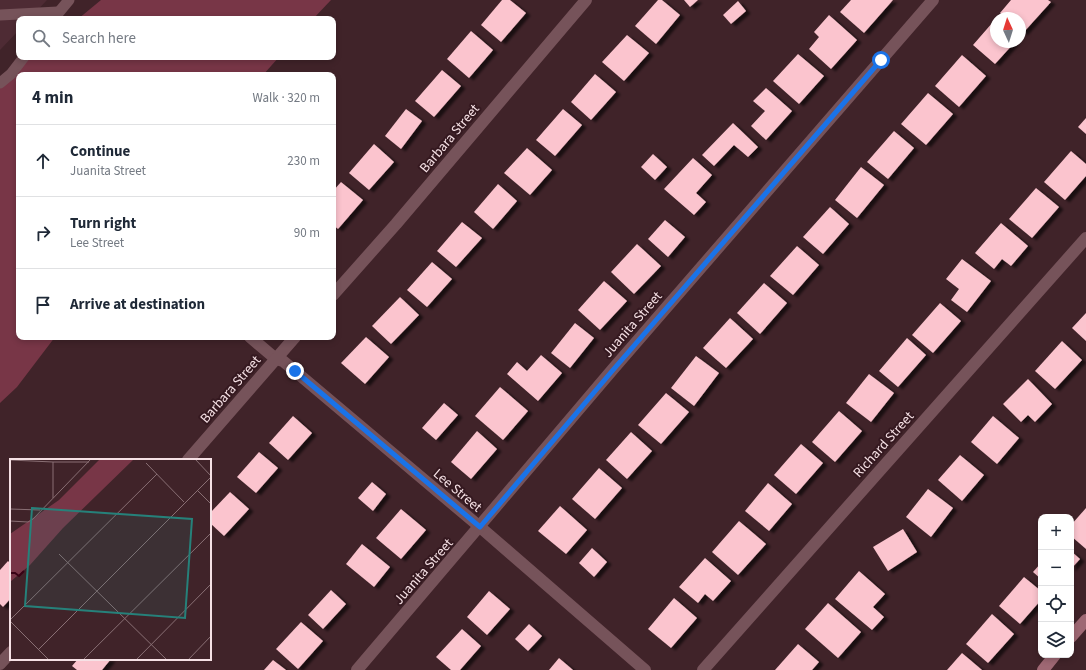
<!DOCTYPE html>
<meta charset="utf-8">
<style>
:root{--surface:#fff;--page:#f2f2f3;--text:#1f2937;--muted:#747a83;--line:#e0e1e3}
body{margin:0;font-family:"Source Sans 3",sans-serif;background:var(--page);color:var(--text)}
.controls{position:absolute;right:12px;bottom:12px;display:grid;overflow:hidden;border-radius:8px;box-shadow:0 2px 6px #0003}
.controls button{width:36px;height:36px;display:grid;place-items:center;padding:0;border:0;border-bottom:1px solid var(--line);background:var(--surface);color:var(--text);font:20px sans-serif}
.compass{position:absolute;left:990px;top:12px;width:36px;height:36px;border-radius:50%;background:var(--surface);box-shadow:0 2px 6px #0003;rotate:356deg}
.stop{position:absolute;width:12px;height:12px;margin:-9px;border:3px solid #1a73e8;border-radius:50%;background:#fff}
.stop.end{background:#1a73e8;border-color:#fff;box-shadow:0 1px 4px #0008}
.list{margin:0;padding:0;list-style:none}
h2{display:flex;justify-content:space-between;align-items:center;height:52px;margin:0;padding:0 16px;font-size:17px}
h2 small{font-size:13px;font-weight:400;color:var(--muted)}
.list li{display:grid;grid-template-columns:26px 1fr auto;gap:12px;align-items:center;box-sizing:border-box;height:72px;padding:0 16px;border-top:1px solid var(--line)}
.list b{display:block;font-size:15px;white-space:nowrap}
.list p{margin:0;font-size:13px;white-space:nowrap;color:var(--muted)}
.list em{font-size:13px;font-style:normal;color:var(--muted)}
.icon{flex:none;width:22px;height:22px;fill:none;stroke:currentColor;stroke-width:2;stroke-linecap:round;stroke-linejoin:round}
.map{position:relative;flex:none;width:1086px;height:670px;overflow:hidden}
.search{position:absolute;background:var(--surface);box-shadow:0 2px 6px #0003;left:16px;top:16px;width:320px;height:44px;display:flex;align-items:center;gap:10px;box-sizing:border-box;padding:0 14px;border-radius:8px;color:var(--muted);font-size:15px}
.panel{position:absolute;background:var(--surface);box-shadow:0 2px 6px #0003;left:16px;top:72px;width:320px;height:268px;border-radius:8px}
.map>svg:first-child{display:block}
.built{fill:#4e2b34}
.green{fill:#783647}
.building{fill:#fbc4ce;filter:url(#shadow)}
.lines{fill:none;stroke-linecap:round;stroke-linejoin:round}
.lane{stroke:#76535a;stroke-width:11}
.street{stroke:#76535a;stroke-width:12}
.secondary{stroke:#9f6874;stroke-width:12}
.route{stroke:#1a73e8;stroke-width:5}
.labels{text-anchor:middle;stroke-width:4;stroke-linejoin:round;paint-order:stroke}
.street-label{font-size:14px;fill:#f6e1e5;stroke:#351920}
.inset-river{fill:none;stroke:#380215;stroke-width:2}
.inset-road{fill:none;stroke:#896f74;stroke-width:1}
.view{fill:#26817a;fill-opacity:0.15;stroke:#26817a;stroke-width:2}
.inset-edge{fill:none;stroke:#f6e1e5;stroke-width:2}
</style>
<div class="map">
<svg width="1086" height="670" viewBox="0 0 1086 670">
<defs>
<filter id="shadow"><feDropShadow dx="4.5" dy="2.5" stdDeviation="1" flood-color="#0009"/></filter>
</defs>
<rect width="100%" height="100%" fill="#402329"/>
<polygon class="built" points="0,0 47,0 29,19 19,19 19,30 0,50"/>
<g class="green">
<polygon points="101,0 331,0 313,19 78,19"/>
<polygon points="31,57 279,57 263,75 19,75 19,337 55,337 17,387 0,403 0,82"/>
</g>
<g class="building">
<polygon points="502,0 510,0 526,13 501,42 481,25"/>
<polygon points="658,0 662,0 680,15 656,44 635,26"/>
<polygon points="684,0 698,0 690,7"/>
<polygon points="851,0 893,0 864,33 840,12"/>
<polygon points="1011,0 1048,0 1051,2 1023,33 1020,30 1020,18 1006,18 1000,13"/>
<polygon points="738,1 746,11 731,24 723,15"/>
<polygon points="829,15 857,40 831,69 809,49 819,37 814,32"/>
<polygon points="993,22 996,24 996,42 1015,42 995,64 973,45"/>
<polygon points="471,31 493,50 469,78 447,59"/>
<polygon points="627,35 649,53 624,81 602,62"/>
<polygon points="798,54 824,76 799,104 773,81"/>
<polygon points="962,55 986,76 959,107 935,86"/>
<polygon points="442,70 461,86 434,117 415,101"/>
<polygon points="595,74 616,92 591,120 571,102"/>
<polygon points="766,88 792,111 766,140 751,126 765,111 753,101"/>
<polygon points="928,93 953,114 926,145 901,124"/>
<polygon points="406,109 422,121 401,149 385,136"/>
<polygon points="563,109 582,125 555,156 536,140"/>
<polygon points="1086,118 1086,134 1078,127"/>
<polygon points="733,123 758,147 748,157 734,145 714,166 702,155"/>
<polygon points="894,131 914,148 888,179 867,162"/>
<polygon points="374,144 394,162 369,190 349,173"/>
<polygon points="527,148 552,170 530,195 504,173"/>
<polygon points="1071,151 1086,164 1086,176 1065,200 1044,182"/>
<polygon points="653,154 667,167 655,180 641,167"/>
<polygon points="693,158 712,175 696,193 706,202 694,215 664,189"/>
<polygon points="861,167 884,185 857,218 835,200"/>
<polygon points="341,182 363,200 338,229 333,225 333,191"/>
<polygon points="498,184 517,201 493,229 474,212"/>
<polygon points="1036,188 1059,207 1032,238 1009,219"/>
<polygon points="830,207 849,224 823,254 803,237"/>
<polygon points="665,220 685,237 668,257 648,239"/>
<polygon points="462,222 482,238 456,267 437,251"/>
<polygon points="1001,223 1028,246 1011,266 1002,259 994,269 975,253"/>
<polygon points="637,244 661,266 634,294 611,272"/>
<polygon points="797,246 819,265 793,295 770,276"/>
<polygon points="962,259 991,281 967,312 951,300 959,289 946,279"/>
<polygon points="432,262 452,279 427,307 407,290"/>
<polygon points="604,281 627,301 600,330 578,310"/>
<polygon points="764,283 787,303 760,334 737,313"/>
<polygon points="400,297 419,315 391,344 372,326"/>
<polygon points="940,303 961,321 933,353 912,335"/>
<polygon points="1086,313 1086,341 1072,328"/>
<polygon points="730,318 753,339 726,368 703,348"/>
<polygon points="575,323 594,338 570,368 551,353"/>
<polygon points="366,337 389,357 365,384 341,363"/>
<polygon points="907,338 926,355 898,387 879,371"/>
<polygon points="1062,341 1082,360 1055,389 1035,371"/>
<polygon points="541,355 562,373 538,401 507,374 517,362 527,371"/>
<polygon points="696,356 719,373 694,406 671,388"/>
<polygon points="869,374 894,393 871,422 846,403"/>
<polygon points="1028,379 1052,404 1035,422 1028,415 1021,422 1003,404"/>
<polygon points="500,387 528,411 503,440 475,416"/>
<polygon points="666,393 689,412 661,444 638,425"/>
<polygon points="444,403 458,415 436,440 422,428"/>
<polygon points="839,411 862,431 835,462 812,442"/>
<polygon points="293,416 312,433 288,460 269,443"/>
<polygon points="993,416 1019,438 997,464 971,442"/>
<polygon points="477,431 497,449 471,479 451,462"/>
<polygon points="631,432 652,451 627,479 606,460"/>
<polygon points="801,444 823,463 796,494 774,475"/>
<polygon points="259,452 278,468 256,493 237,477"/>
<polygon points="960,455 984,475 962,501 938,480"/>
<polygon points="599,468 622,488 595,519 572,499"/>
<polygon points="372,482 386,494 373,511 358,498"/>
<polygon points="768,483 792,504 769,531 745,511"/>
<polygon points="928,489 953,508 931,537 906,517"/>
<polygon points="230,492 249,509 224,536 210,523 210,513"/>
<polygon points="560,506 587,530 566,554 538,531"/>
<polygon points="1086,508 1086,549 1071,536 1071,525"/>
<polygon points="401,509 426,530 401,559 376,538"/>
<polygon points="739,521 766,544 738,575 712,552"/>
<polygon points="903,529 917,552 888,571 873,547"/>
<polygon points="362,544 390,567 374,587 346,564"/>
<polygon points="592,548 607,562 594,577 579,563"/>
<polygon points="1071,551 1080,559 1071,569"/>
<polygon points="705,558 731,581 713,601 705,594 698,603 679,587"/>
<polygon points="8,561 11,564 11,598 3,607 0,604 0,570"/>
<polygon points="1041,563 1041,579 1033,572"/>
<polygon points="859,571 885,594 873,607 884,617 872,630 835,599"/>
<polygon points="1024,577 1041,591 1041,600 1020,624 999,606"/>
<polygon points="331,590 346,604 323,629 308,615"/>
<polygon points="489,591 510,609 487,635 467,617"/>
<polygon points="674,598 697,618 671,648 648,629"/>
<polygon points="828,603 861,632 838,658 805,629"/>
<polygon points="992,614 1014,634 988,663 966,644"/>
<polygon points="301,622 323,641 298,669 276,649"/>
<polygon points="529,624 542,636 528,651 515,639"/>
<polygon points="462,629 481,646 460,670 451,670 436,657"/>
<polygon points="798,644 819,662 812,670 775,670"/>
<polygon points="962,653 982,670 947,670"/>
<polygon points="559,658 573,670 549,670"/>
<polygon points="78,659 111,659 102,670 77,670 72,666"/>
<polygon points="273,660 286,670 264,670"/>
</g>
<g class="lines">
<g class="lane">
<polyline points="0,15 58,12"/>
<polyline points="55,17 69,0"/>
<polyline points="0,83 11,74 24,57"/>
</g>
<g class="street">
<polyline points="333,295 396,224 586,0"/>
<polyline points="250,337 276,359 283,361 480,527 645,670"/>
<polyline points="188,460 295,337"/>
<polyline points="0,664 11,652"/>
<polyline points="357,670 613,369 933,0"/>
<polyline points="703,670 1086,238"/>
</g>
<g class="secondary">
<polyline points="1071,637 1086,620"/>
<polyline points="1043,670 1055,655"/>
</g>
</g>
<g class="lines">
<polyline class="route" points="295,371 480,527 613,370 881,60"/>
</g>
<g class="labels">
<g class="street-label">
<text transform="translate(449 138) rotate(-50)" y="5">Barbara Street</text>
<text transform="translate(632 324) rotate(-49)" y="5">Juanita Street</text>
<text transform="translate(230 389) rotate(-49)" y="5">Barbara Street</text>
<text transform="translate(883 444) rotate(-48)" y="5">Richard Street</text>
<text transform="translate(458 490) rotate(40)" y="5">Lee Street</text>
<text transform="translate(423 571) rotate(-49)" y="5">Juanita Street</text>
</g>
</g>
<g transform="translate(10 459)">
<rect width="201" height="201" fill="#402329"/>
<path d="M90,0H124L53,69L20,106L0,123V75L49,41Z" fill="#783647"/>
<path class="inset-river" d="M0,114H5L9,117L14,112"/>
<path class="inset-road" d="M185,0L201,17M0,1L43,3M136,4L174,43M187,31L201,45M43,39V3H79M0,50L30,51M0,62L18,63L23,60L81,0M49,95L157,201M0,161L147,15M0,162L39,201M29,190L201,18M73,201L201,74M126,201L201,125M178,201L201,177"/>
<path class="view" d="M22,49L182,60L175,159L15,147Z"/>
<rect width="201" height="201" class="inset-edge"/>
</g>
</svg>
<div class="controls">
<button>+</button>
<button>−</button>
<button><svg class="icon" aria-label="locate" viewBox="0 0 24 24"><circle cx="12" cy="12" r="6"/><path d="M12 2v4M12 18v4M2 12h4M18 12h4"/></svg></button>
<button><svg class="icon" aria-label="layers" viewBox="0 0 24 24"><path d="M12 4l9 5-9 5-9-5zM3 14l9 5 9-5"/></svg></button>
</div>
<svg class="compass" viewBox="-18 -18 36 36"><path d="M0-13l5 13h-10z" fill="#e53935"/><path d="M0 13l5-13h-10z" fill="#747a83"/></svg>
<div class="stop" style="left:881px;top:60px"></div>
<div class="stop end" style="left:295px;top:371px"></div>
<div class="search"><svg class="icon" aria-label="search" viewBox="0 0 24 24"><circle cx="10" cy="10" r="6"/><path d="M15 15l6 6"/></svg>Search here</div>
<section class="panel">
<h2>4 min<small>Walk · 320 m</small></h2>
<ul class="list">
<li><svg class="icon" aria-label="ahead" viewBox="0 0 24 24"><path d="M12 20V5M6 11l6-6 6 6"/></svg><div><b>Continue</b><p>Juanita Street</p></div><em>230 m</em></li>
<li><svg class="icon" aria-label="right" viewBox="0 0 24 24"><path d="M7 20v-9h11M14 6l5 5-5 5"/></svg><div><b>Turn right</b><p>Lee Street</p></div><em>90 m</em></li>
<li><svg class="icon" aria-label="arrive" viewBox="0 0 24 24"><path d="M6 21V4h12l-3 4 3 4H6"/></svg><div><b>Arrive at destination</b></div></li>
</ul>
</section>
</div>
